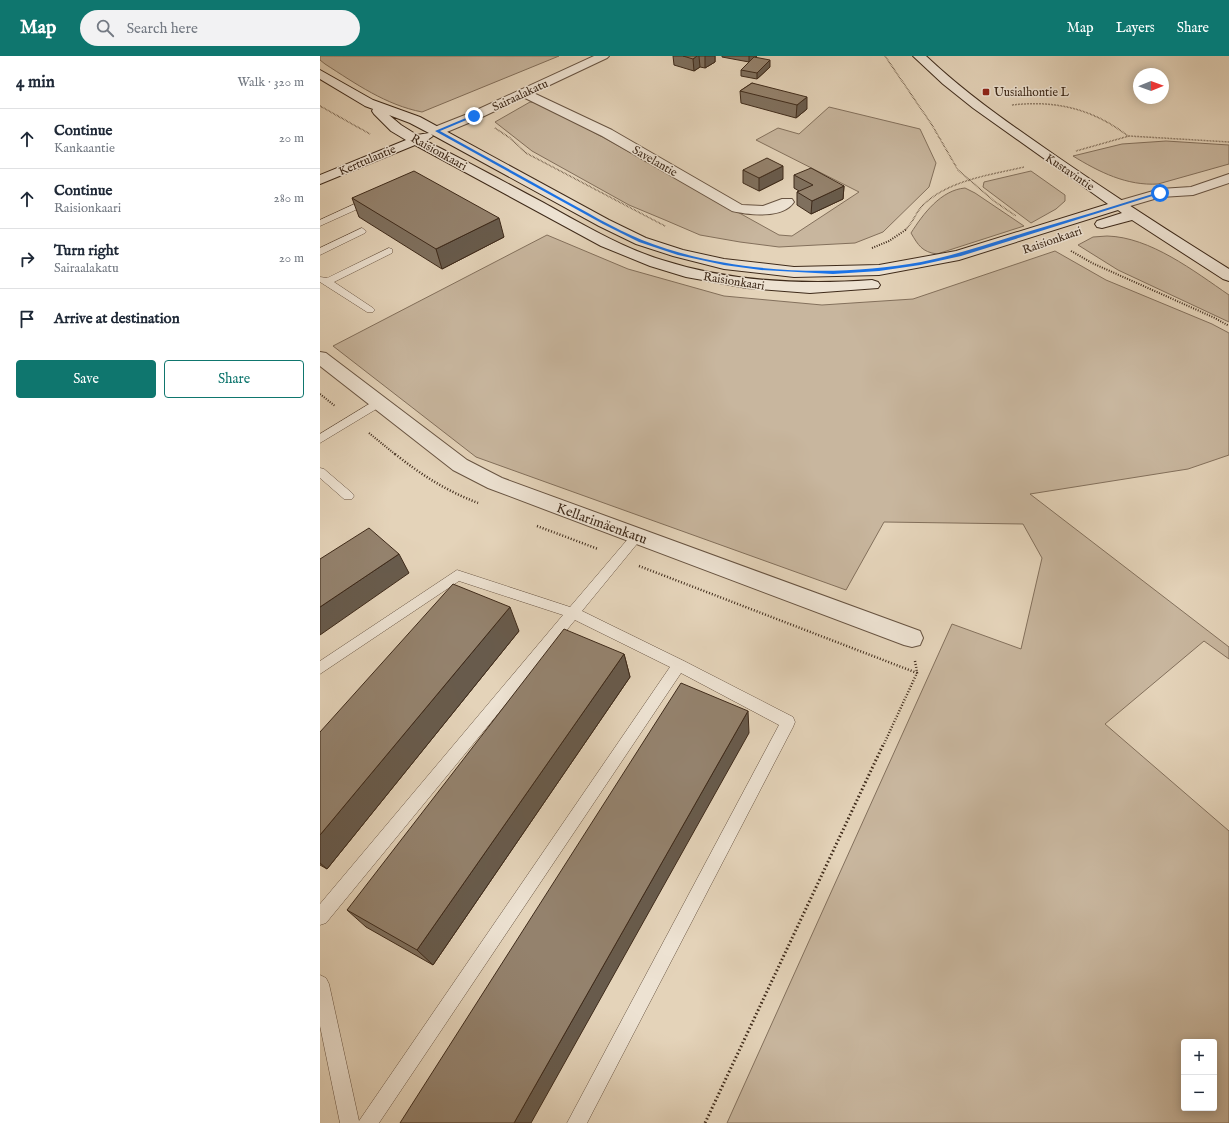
<!DOCTYPE html>
<meta charset="utf-8">
<style>
:root{--surface:#fff;--page:#f2f2f3;--text:#1f2937;--muted:#747a83;--line:#e0e1e3;--accent:#0f766e}
body{margin:0;font-family:"IM FELL English",serif;background:var(--page);color:var(--text)}
.controls{position:absolute;right:12px;bottom:12px;display:grid;overflow:hidden;border-radius:4px;box-shadow:0 2px 10px #0003}
.controls button{width:36px;height:36px;display:grid;place-items:center;padding:0;border:0;border-bottom:1px solid var(--line);background:var(--surface);color:var(--text);font:20px sans-serif}
.compass{position:absolute;left:813px;top:12px;width:36px;height:36px;border-radius:50%;background:var(--surface);box-shadow:0 2px 10px #0003;rotate:89deg}
.stop{position:absolute;width:12px;height:12px;margin:-9px;border:3px solid #1a73e8;border-radius:50%;background:#fff}
.stop.end{background:#1a73e8;border-color:#fff;box-shadow:0 1px 4px #0008}
.list{margin:0;padding:0;list-style:none}
h2{display:flex;justify-content:space-between;align-items:center;height:52px;margin:0;padding:0 16px;font-size:17px}
h2 small{font-size:13px;font-weight:400;color:var(--muted)}
.list li{display:grid;grid-template-columns:26px 1fr auto;gap:12px;align-items:center;box-sizing:border-box;height:60px;padding:0 16px;border-top:1px solid var(--line)}
.list b{display:block;font-size:15px;white-space:nowrap}
.list p{margin:0;font-size:13px;white-space:nowrap;color:var(--muted)}
.list em{font-size:13px;font-style:normal;color:var(--muted)}
.actions{display:flex;gap:8px;padding:12px 16px}
.actions a{flex:1;padding:9px 0;border:1px solid var(--accent);border-radius:4px;text-align:center;font-size:14px;color:var(--accent)}
.actions .main{background:var(--accent);color:#fff}
.icon{flex:none;width:22px;height:22px;fill:none;stroke:currentColor;stroke-width:2;stroke-linecap:round;stroke-linejoin:round}
.map{position:relative;flex:none;width:909px;height:1067px;overflow:hidden}
header{display:flex;align-items:center;gap:24px;box-sizing:border-box;height:56px;padding:0 20px;background:var(--accent);color:#fff}
header strong{font-size:19px}
nav{display:flex;gap:22px;margin-inline-start:auto;font-size:14px}
.search{width:280px;height:36px;background:var(--page);display:flex;align-items:center;gap:10px;box-sizing:border-box;padding:0 14px;border-radius:22px;color:var(--muted);font-size:15px}
main{display:flex}
aside{flex:1;background:var(--surface)}
.map>svg:first-child{display:block}
.green{fill:#c8b69e;stroke:#83705c;fill-rule:evenodd}
.lines{fill:none;stroke-linecap:round;stroke-linejoin:round}
.service-casing{stroke:#685442;stroke-width:1}
.minor-casing{stroke:#685442;stroke-width:2}
.tertiary-casing{stroke:#685442;stroke-width:2}
.secondary-casing{stroke:#3e2a1a;stroke-width:2}
.path-far3{stroke:#3e2a1a;stroke-width:1.5;stroke-dasharray:0.5 1;stroke-linecap:butt}
.path-far2{stroke:#3e2a1a;stroke-width:2;stroke-dasharray:1 1.5;stroke-linecap:butt}
.path-far1{stroke:#3e2a1a;stroke-width:2.5;stroke-dasharray:1 2;stroke-linecap:butt}
.path{stroke:#3e2a1a;stroke-width:3;stroke-dasharray:1.5 2.5;stroke-linecap:butt}
.service{fill:#ede2d2;fill-rule:evenodd}
.minor{fill:#ede2d2;fill-rule:evenodd}
.tertiary{fill:#ede2d2;fill-rule:evenodd}
.secondary{fill:#ede2d2;fill-rule:evenodd}
.wall{fill:#7f705e;stroke:#3e2a1a}
.shaded-wall{fill:#685b4c;stroke:#3e2a1a}
.building{fill:#94826d;stroke:#3e2a1a}
.route{fill:#1a73e8}
.poi-dot{fill:#8f2418;stroke:#ede2d2;stroke-width:1.5}
.labels{text-anchor:middle;stroke-width:3;stroke-linejoin:round;paint-order:stroke}
.far-poi-label{font-size:12px;fill:#3e2a1a;stroke:#ede2d2;text-anchor:start}
.far-street-label{font-size:12px;fill:#3e2a1a;stroke:#ede2d2}
.street-label{font-size:14px;fill:#3e2a1a;stroke:#ede2d2}
</style>
<header>
<strong>Map</strong>
<div class="search"><svg class="icon" aria-label="search" viewBox="0 0 24 24"><circle cx="10" cy="10" r="6"/><path d="M15 15l6 6"/></svg>Search here</div>
<nav><a>Map</a><a>Layers</a><a>Share</a></nav>
</header>
<main>
<aside>
<h2>4 min<small>Walk · 320 m</small></h2>
<ul class="list">
<li><svg class="icon" aria-label="ahead" viewBox="0 0 24 24"><path d="M12 20V5M6 11l6-6 6 6"/></svg><div><b>Continue</b><p>Kankaantie</p></div><em>20 m</em></li>
<li><svg class="icon" aria-label="ahead" viewBox="0 0 24 24"><path d="M12 20V5M6 11l6-6 6 6"/></svg><div><b>Continue</b><p>Raisionkaari</p></div><em>280 m</em></li>
<li><svg class="icon" aria-label="right" viewBox="0 0 24 24"><path d="M7 20v-9h11M14 6l5 5-5 5"/></svg><div><b>Turn right</b><p>Sairaalakatu</p></div><em>20 m</em></li>
<li><svg class="icon" aria-label="arrive" viewBox="0 0 24 24"><path d="M6 21V4h12l-3 4 3 4H6"/></svg><div><b>Arrive at destination</b></div></li>
</ul>
<div class="actions"><a class="main">Save</a><a>Share</a></div>
</aside>
<div class="map">
<svg width="909" height="1067" viewBox="0 0 909 1067">
<rect width="100%" height="100%" fill="#e4d3b9"/>
<filter id="stains"><feTurbulence type="fractalNoise" baseFrequency=".005" numOctaves="4"/><feColorMatrix values="0 0 0 0 .2 0 0 0 0 .09 0 0 0 0 .02 0 0 0 .5 -.17"/></filter>
<radialGradient id="worn" r=".72"><stop offset=".6" stop-color="#630" stop-opacity="0"/><stop offset="1" stop-color="#630" stop-opacity=".3"/></radialGradient>
<g class="green">
<path d="M0,0H239L102,56C66,49 36,28 5,8L0,4Z"/>
<polygon points="210,46 221,47 459,179 472,180 539,136 436,84 458,72 479,78 509,51 600,73 616,107 609,131 563,176 535,187 459,191 420,186 380,179 345,164 309,149 212,95 175,66"/>
<path d="M846,85L909,89V108L838,128C807,130 779,116 753,100L802,88Z"/>
<polygon points="711,115 745,139 745,145 736,153 711,167 663,131 664,126"/>
<path d="M645,132L655,137L704,170L617,198C602,196 598,189 591,177C603,158 621,134 645,132Z"/>
<path d="M227,179L308,213L404,240L502,249L593,243L735,195L786,224L892,268L909,277V399L868,413L710,438L909,591V603L884,585L785,668L909,775V1067H407L632,568L701,593L722,502L703,468L564,466L526,534L156,401L13,290ZM864,986H894V1052H864Z"/>
<path d="M787,180C830,181 874,215 909,239V266L798,214L758,189L773,181Z"/>
</g>
<g class="lines">
<g class="service-casing">
<g id="service">
<polygon points="50,141 54,144 53,146 0,170 0,164"/>
<polygon points="42,172 46,175 45,177 0,199 0,192"/>
<polygon points="69,192 72,193 72,197 14,226 53,252 55,254 53,256 47,256 0,226 0,221 7,222"/>
<polygon points="59,342 63,343 64,346 63,349 0,387 0,378"/>
<polygon points="0,412 4,413 32,437 34,440 32,443 24,443 0,422"/>
<polygon points="317,475 321,477 323,480 321,483 262,555 364,605 473,661 475,666 473,671 267,1067 247,1067 459,669 361,617 59,1067 20,1067 0,970 0,919 6,922 9,928 39,1065 350,611 255,564 6,867 0,869 0,848 243,559 139,525 0,618 0,605 137,514 250,551 313,477"/>
</g>
</g>
<g class="minor-casing">
<g id="minor">
<path d="M205,33L292,74L422,149L443,150L462,143H472L474,146C463,163 429,159 412,155L282,80L201,40L199,37L201,34Z"/>
<polygon points="909,118 909,127 873,139 841,141 800,153 795,152 793,149 795,146 840,133 871,131"/>
<polygon points="0,296 6,297 147,404 182,422 600,575 603,582 600,589 592,591 584,589 168,432 133,414 0,310"/>
</g>
</g>
<g class="tertiary-casing">
<polygon id="tertiary" points="274,0 289,0 287,2 158,63 122,78 117,79 111,75 112,72 150,57"/>
</g>
<g class="secondary-casing">
<path id="secondary" d="M593,0H606C643,35 684,64 726,93C786,135 847,174 909,213V225L903,223L812,164L782,172L777,171L775,168L777,165L802,157L798,154L639,204L559,219L474,221L404,213L353,200L316,188L279,170L111,78L113,80L106,85C146,105 185,126 224,147C262,168 300,191 342,204C410,226 481,229 552,224L558,226L560,229L558,232L490,237L427,232L366,221L330,210L281,190L95,89L0,128V119L86,84L71,75L54,58L52,55L53,53L45,50L0,23V14L53,44L100,61L289,164L326,182L363,194L404,203L474,211L559,209L636,195L788,148L653,52L623,28ZM69,59L90,67L109,77L97,79L81,69Z"/>
</g>
<g class="path-far3">
<polyline points="565,0 612,69 638,114 674,145 696,160"/>
<path d="M692,49C736,44 773,53 808,80"/>
<polyline points="0,50 50,78"/>
<polyline points="175,72 190,82 206,97 345,170"/>
<polyline points="756,95 809,80 909,86"/>
<path d="M585,174C593,167 596,156 603,149C629,124 670,119 704,111"/>
</g>
<g class="path-far2">
<polyline points="552,192 569,185 587,173"/>
<polyline points="751,195 772,207 895,262 909,270"/>
<polyline points="0,338 15,350"/>
<polyline points="49,377 76,399"/>
</g>
<g class="path-far1">
<path d="M75,398C103,420 125,434 158,447"/>
<polyline points="217,470 278,493"/>
<polyline points="319,510 597,617 563,690"/>
<polyline points="595,605 597,616"/>
</g>
<polyline class="path" points="385,1067 563,689"/>
<use href="#service" class="service"/>
<use href="#minor" class="minor"/>
<use href="#tertiary" class="tertiary"/>
<use href="#secondary" class="secondary"/>
</g>
<g class="wall">
<polygon points="353,0 395,0 395,6 385,12 380,11 374,15 354,9"/>
<polygon points="402,0 437,0 435,2 450,11 437,23 421,20 421,14 429,6 402,1"/>
<polygon points="432,27 487,53 476,62 421,47 420,35"/>
<polygon points="423,114 463,123 439,135 423,127"/>
<polygon points="474,119 524,130 523,143 491,158 477,149 477,136 479,135 474,132"/>
<polygon points="32,142 184,181 122,213 39,161"/>
<polygon points="199,575 7,813 0,809 0,676"/>
<polygon points="304,598 310,621 113,909 46,871 27,854"/>
</g>
<g class="shaded-wall">
<polygon points="377,0 379,0 380,11 374,15 373,3"/>
<polygon points="385,0 395,0 395,6 385,12"/>
<polygon points="429,0 437,0 429,6"/>
<polygon points="450,4 450,11 437,23 437,17"/>
<polygon points="487,41 487,53 476,62 477,49"/>
<polygon points="463,110 463,123 439,135 439,122"/>
<polygon points="524,130 523,143 491,158 492,145"/>
<polygon points="179,162 184,181 122,213 116,193"/>
<polygon points="79,498 89,517 0,579 0,551"/>
<polygon points="190,551 199,575 7,813 0,807 0,779"/>
<polygon points="304,598 310,621 113,909 97,894"/>
<polygon points="428,655 429,677 211,1067 194,1067"/>
</g>
<g class="building">
<polygon points="363,0 377,0 373,3"/>
<polygon points="434,1 450,4 437,17 421,14"/>
<polygon points="432,27 487,41 477,49 420,35"/>
<polygon points="447,102 463,110 439,122 423,114"/>
<polygon points="491,112 524,130 492,145 477,136 493,129 474,119"/>
<polygon points="94,115 179,162 116,193 32,142"/>
<polygon points="49,472 79,498 0,551 0,503"/>
<polygon points="133,528 190,551 0,779 0,676"/>
<polygon points="244,573 304,598 97,894 27,854"/>
<polygon points="361,627 428,655 194,1067 80,1067"/>
</g>
<path class="route" d="M153,59L156,60L120,75C159,97 198,118 237,140C265,155 293,172 322,184C404,217 514,222 601,206C637,199 672,187 707,176C751,163 795,150 839,136L842,137L641,200L600,209L559,215L513,218L441,214L404,209L358,199L319,186L283,168L115,75Z"/>
<rect class="poi-dot" x="662" y="32" width="8" height="8" rx="2"/>
<g class="labels">
<g class="far-poi-label">
<text x="674" y="40">Uusialhontie L</text>
</g>
<g class="far-street-label">
<text transform="translate(200 39) rotate(-25)" y="4">Sairaalakatu</text>
<text transform="translate(119 96) rotate(29)" y="4">Raisionkaari</text>
<text transform="translate(47 104) rotate(-23)" y="4">Kerttulantie</text>
<text transform="translate(335 105) rotate(30)" y="4">Savelantie</text>
<text transform="translate(750 116) rotate(34)" y="4">Kustavintie</text>
<text transform="translate(732 184) rotate(-19)" y="4">Raisionkaari</text>
<text transform="translate(414 225) rotate(9)" y="4">Raisionkaari</text>
</g>
<g class="street-label">
<text transform="translate(282 467) rotate(20)" y="5">Kellarimäenkatu</text>
</g>
</g>
<rect width="100%" height="100%" filter="url(#stains)"/>
<rect width="100%" height="100%" fill="url(#worn)"/>
</svg>
<div class="controls">
<button>+</button>
<button>−</button>
</div>
<svg class="compass" viewBox="-18 -18 36 36"><path d="M0-13l5 13h-10z" fill="#e53935"/><path d="M0 13l5-13h-10z" fill="#747a83"/></svg>
<div class="stop" style="left:840px;top:137px"></div>
<div class="stop end" style="left:154px;top:60px"></div>
</div>
</main>
